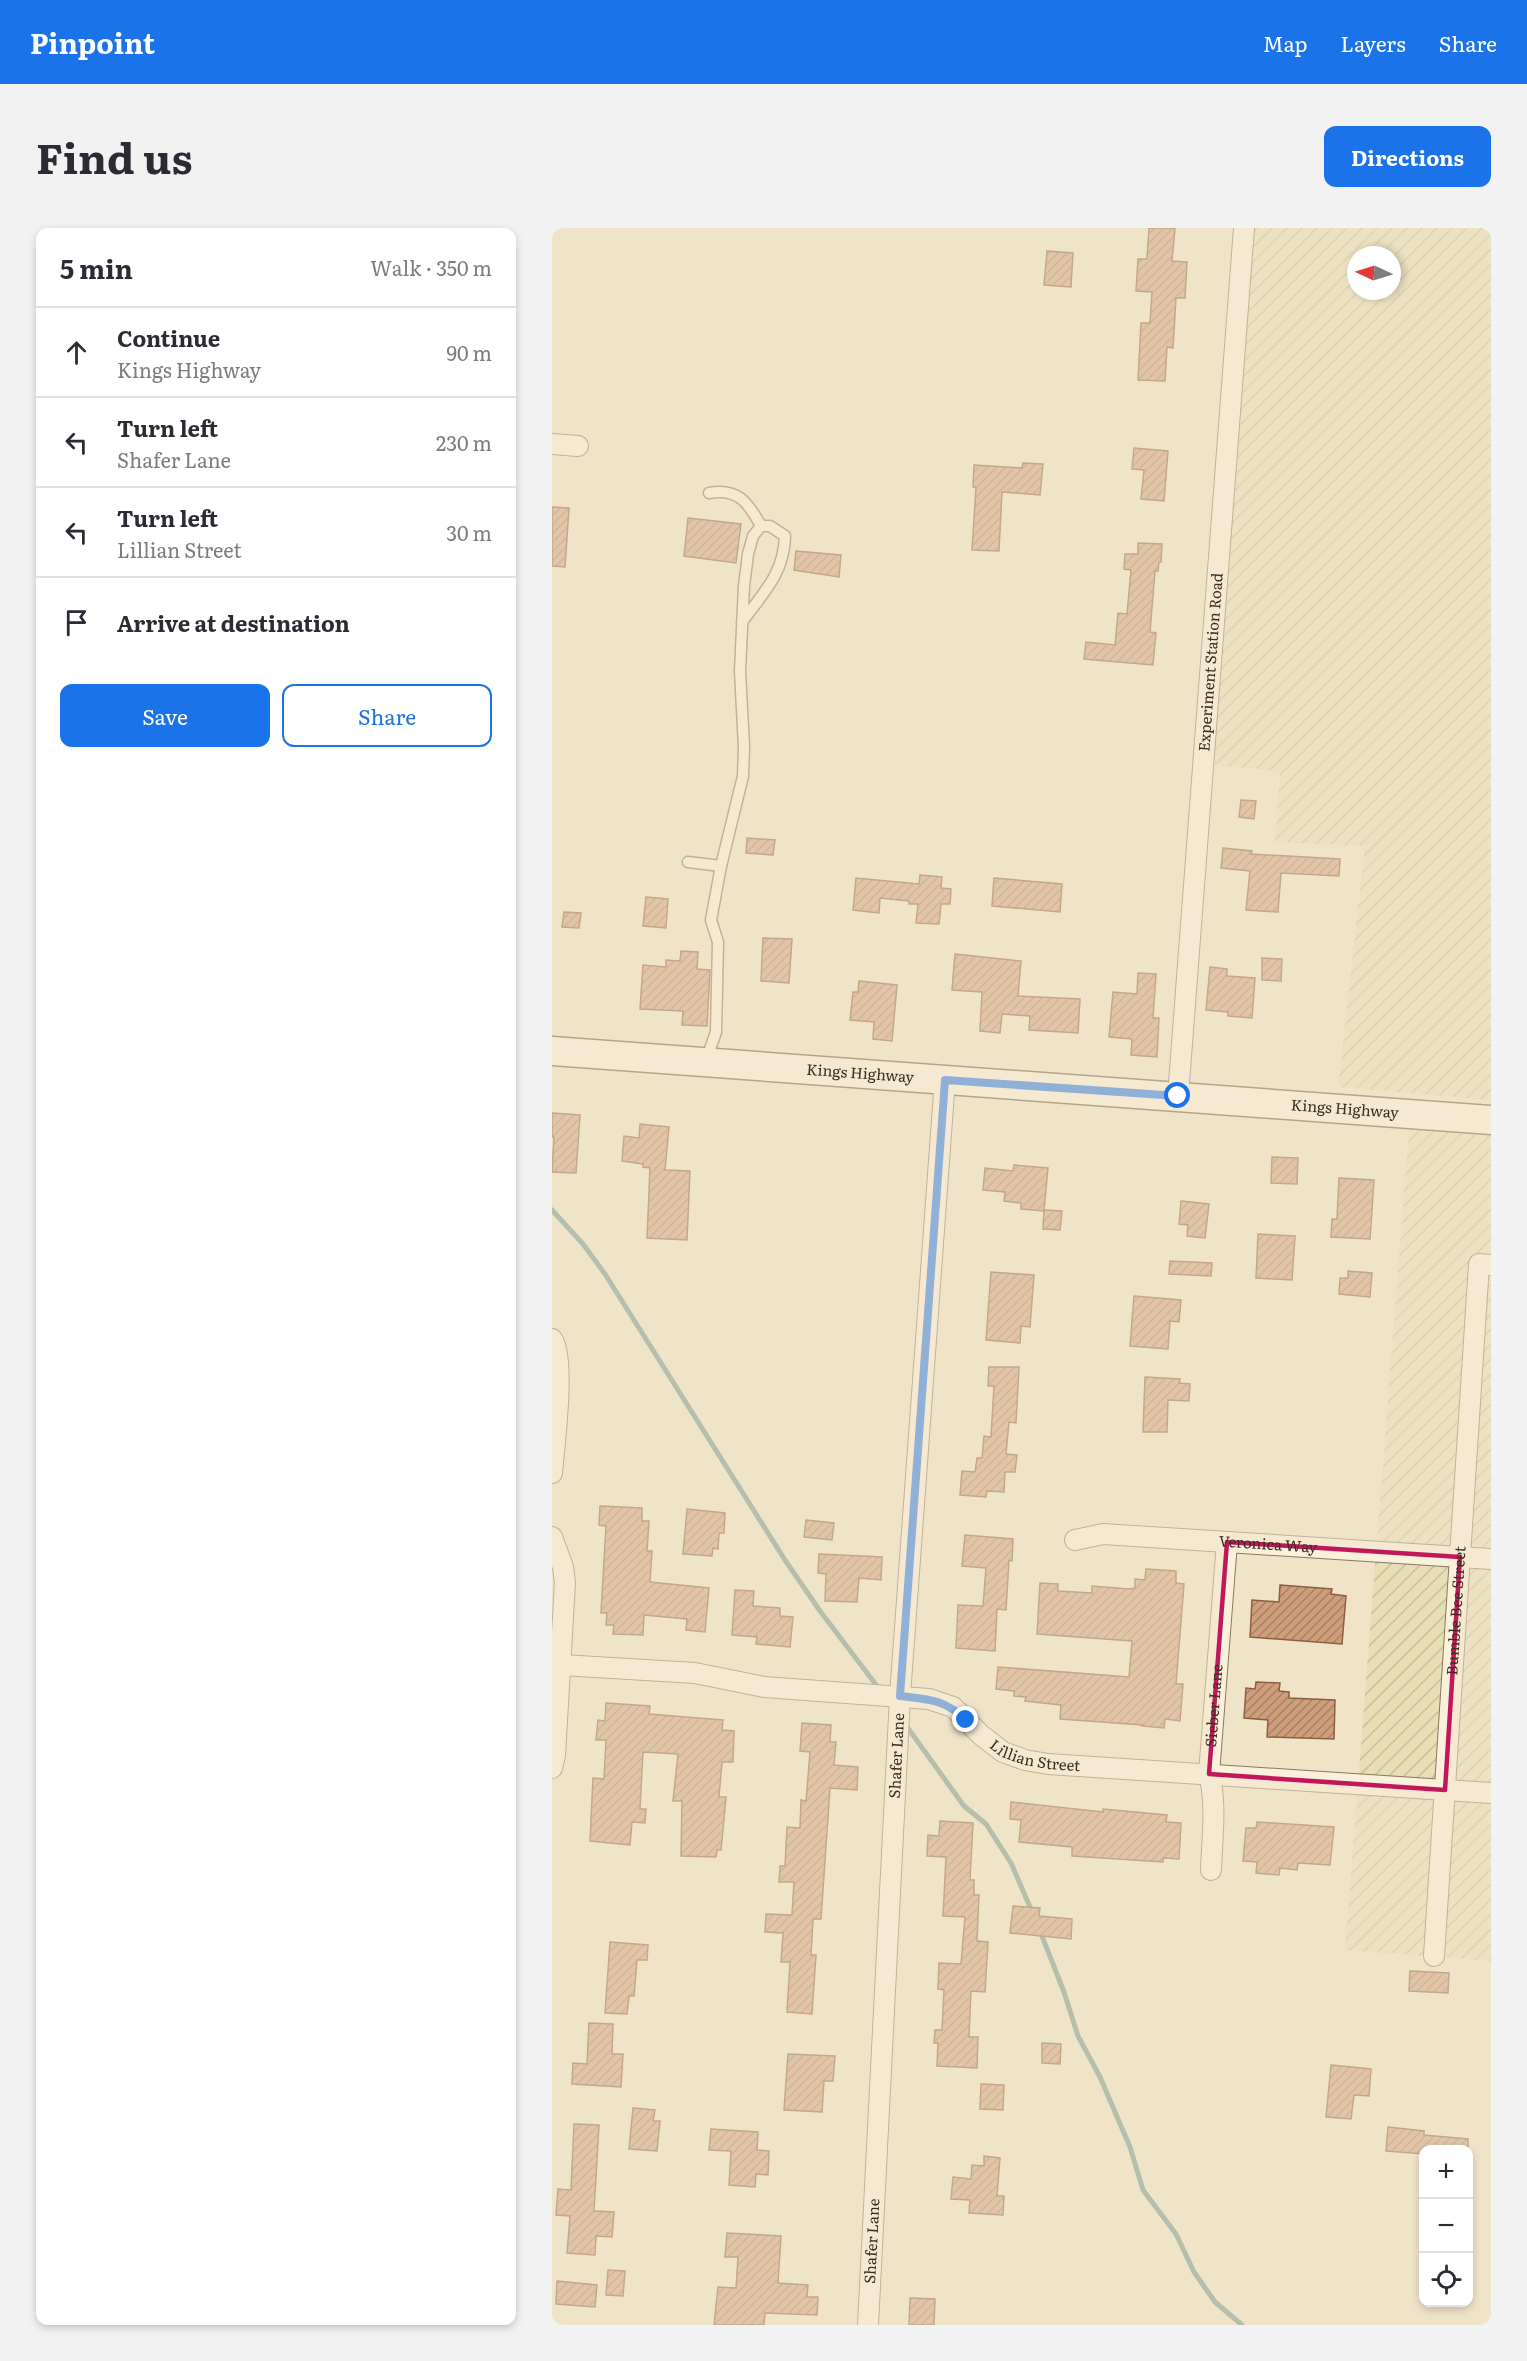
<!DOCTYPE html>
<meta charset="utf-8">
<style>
:root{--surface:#fff;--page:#f2f2f3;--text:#2b2b33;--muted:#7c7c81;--line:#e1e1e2;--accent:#1a73e8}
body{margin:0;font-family:Literata,serif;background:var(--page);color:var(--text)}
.controls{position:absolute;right:18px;bottom:18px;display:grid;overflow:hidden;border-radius:12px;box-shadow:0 3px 9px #0003}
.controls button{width:54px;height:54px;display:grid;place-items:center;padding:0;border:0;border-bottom:2px solid var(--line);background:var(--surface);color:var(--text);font:30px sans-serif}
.compass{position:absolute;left:795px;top:18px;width:54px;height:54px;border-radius:50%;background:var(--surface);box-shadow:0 3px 9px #0003;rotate:274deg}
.stop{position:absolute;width:18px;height:18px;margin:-14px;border:4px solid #1a73e8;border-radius:50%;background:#fff}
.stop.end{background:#1a73e8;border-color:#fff;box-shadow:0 2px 6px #0008}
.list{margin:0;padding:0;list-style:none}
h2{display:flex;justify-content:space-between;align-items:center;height:78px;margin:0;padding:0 24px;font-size:26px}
h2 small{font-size:20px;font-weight:400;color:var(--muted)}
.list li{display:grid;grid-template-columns:39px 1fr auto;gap:18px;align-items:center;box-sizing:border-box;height:90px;padding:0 24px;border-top:2px solid var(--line)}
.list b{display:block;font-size:22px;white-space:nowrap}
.list p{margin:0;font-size:20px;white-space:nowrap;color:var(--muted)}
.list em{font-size:20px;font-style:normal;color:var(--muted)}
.actions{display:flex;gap:12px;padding:18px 24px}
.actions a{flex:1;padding:14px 0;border:2px solid var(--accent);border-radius:12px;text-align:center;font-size:21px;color:var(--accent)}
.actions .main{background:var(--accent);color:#fff}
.icon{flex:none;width:33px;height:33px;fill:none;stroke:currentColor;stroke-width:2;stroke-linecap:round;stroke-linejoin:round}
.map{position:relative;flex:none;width:939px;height:2097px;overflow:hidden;border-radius:12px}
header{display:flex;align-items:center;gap:36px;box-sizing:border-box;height:84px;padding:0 30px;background:var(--accent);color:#fff}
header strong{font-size:28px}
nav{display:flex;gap:33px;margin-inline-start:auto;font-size:21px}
.intro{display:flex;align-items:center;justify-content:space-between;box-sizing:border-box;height:144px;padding:0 36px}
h1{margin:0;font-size:42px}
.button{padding:15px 27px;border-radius:12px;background:var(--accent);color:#fff;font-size:21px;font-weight:700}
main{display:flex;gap:36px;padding:0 36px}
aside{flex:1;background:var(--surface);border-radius:12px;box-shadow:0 3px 9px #0003}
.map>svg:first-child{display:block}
.farmland{fill:url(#farmland-furrows);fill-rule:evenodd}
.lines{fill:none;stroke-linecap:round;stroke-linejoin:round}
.stream{stroke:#6f938a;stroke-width:5}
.building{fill:url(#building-hatch);stroke:#8d5f41;stroke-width:1.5}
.lane-casing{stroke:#8d765c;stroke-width:13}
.street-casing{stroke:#8d765c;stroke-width:22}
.secondary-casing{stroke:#6f573f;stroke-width:31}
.lane{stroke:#faf1dc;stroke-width:10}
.street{stroke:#faf1dc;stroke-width:20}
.secondary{stroke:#faf1dc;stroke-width:28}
.route{stroke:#1a73e8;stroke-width:8}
.marked{fill:none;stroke:#c2185b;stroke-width:4.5;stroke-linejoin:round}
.labels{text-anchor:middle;stroke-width:6;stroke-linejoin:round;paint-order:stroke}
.street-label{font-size:15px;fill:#3d2e20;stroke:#f7eed8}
</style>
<header>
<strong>Pinpoint</strong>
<nav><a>Map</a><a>Layers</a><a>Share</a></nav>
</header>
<div class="intro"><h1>Find us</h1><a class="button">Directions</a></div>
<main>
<aside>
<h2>5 min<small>Walk · 350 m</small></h2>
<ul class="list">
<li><svg class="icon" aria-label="ahead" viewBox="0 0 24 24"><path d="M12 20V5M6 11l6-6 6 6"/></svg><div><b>Continue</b><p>Kings Highway</p></div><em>90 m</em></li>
<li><svg class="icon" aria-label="left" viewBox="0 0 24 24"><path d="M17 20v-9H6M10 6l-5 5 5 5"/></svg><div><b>Turn left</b><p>Shafer Lane</p></div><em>230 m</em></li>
<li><svg class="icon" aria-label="left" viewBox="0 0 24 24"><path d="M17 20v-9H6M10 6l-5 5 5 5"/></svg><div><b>Turn left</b><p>Lillian Street</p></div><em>30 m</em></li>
<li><svg class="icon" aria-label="arrive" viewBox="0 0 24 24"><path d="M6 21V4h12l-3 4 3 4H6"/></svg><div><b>Arrive at destination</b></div></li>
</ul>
<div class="actions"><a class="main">Save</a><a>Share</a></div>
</aside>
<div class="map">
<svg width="939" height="2097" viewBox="0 0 939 2097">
<defs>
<pattern id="farmland-furrows" width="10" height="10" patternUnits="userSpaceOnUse" patternTransform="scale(1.5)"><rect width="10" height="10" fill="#e6deb5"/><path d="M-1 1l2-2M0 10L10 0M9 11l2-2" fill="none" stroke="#c6bf9b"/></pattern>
<pattern id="building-hatch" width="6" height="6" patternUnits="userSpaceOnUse" patternTransform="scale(1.5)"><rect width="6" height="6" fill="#cf9f7d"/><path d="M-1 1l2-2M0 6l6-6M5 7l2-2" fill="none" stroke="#a98266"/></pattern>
</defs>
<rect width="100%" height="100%" fill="#f0e4c8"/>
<g class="farmland">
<path d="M700,0H939V872L786,859L813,618L723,614L728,544L658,536ZM804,27H840V63H804Z"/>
<polygon points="857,902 939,908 939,1733 793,1722"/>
</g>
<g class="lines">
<g class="stream">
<polyline points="0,982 31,1016 53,1046 233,1332 268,1383 328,1462"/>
<polyline points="353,1496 412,1578 434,1596 459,1635 481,1686"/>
<polyline points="488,1703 512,1764 526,1808 548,1849 578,1919 591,1962 624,2006 642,2044 663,2074 690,2097"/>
</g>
</g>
<g class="building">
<polygon points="597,0 623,0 620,33 635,34 633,70 624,70 621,120 615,119 613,153 586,152 589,95 598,95 600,64 584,63 586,31 595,31"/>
<polygon points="495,23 521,25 519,59 492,57"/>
<polygon points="582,220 616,223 612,273 589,271 592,242 580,241"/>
<polygon points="471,235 491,236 488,267 450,264 447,323 420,322 424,259 421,259 422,237 470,240"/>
<polygon points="0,279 17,280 13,339 0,338"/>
<polygon points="136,290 189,296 184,335 132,328"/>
<polygon points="586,315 610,316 609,334 607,334 606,343 603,343 598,404 604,405 601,437 532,431 534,414 563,417 566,385 575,386 579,342 572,341 573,326 586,326"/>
<polygon points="244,323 289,327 287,349 242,342"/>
<polygon points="689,572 704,573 702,591 687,589"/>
<polygon points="195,610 223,612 221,627 194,625"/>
<polygon points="671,620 700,623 699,626 788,631 787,648 729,645 726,684 694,682 698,643 669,640"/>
<polygon points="368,647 390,649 389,660 399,661 398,676 389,676 387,696 364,695 366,676 357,676 357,673 328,670 327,685 301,682 304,650 367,656"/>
<polygon points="442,650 510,656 508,684 440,678"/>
<polygon points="94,669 116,671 114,700 91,698"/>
<polygon points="12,684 29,685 27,700 10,699"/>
<polygon points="211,710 240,711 237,755 209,753"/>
<polygon points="129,723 146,724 145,741 158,742 155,798 130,797 131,783 88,781 91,737 114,739 114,732 128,733"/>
<polygon points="403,726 469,733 466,768 528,771 526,805 477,802 478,788 450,786 448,805 428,803 430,764 400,762"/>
<polygon points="710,730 730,731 729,753 710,752"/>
<polygon points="658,739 675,741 675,748 703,750 700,790 676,788 676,784 654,782"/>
<polygon points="586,745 604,746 601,790 607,790 605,829 579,827 580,811 557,809 561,764 585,766"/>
<polygon points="307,753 345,757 340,813 321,811 322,794 298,792 301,764 306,764"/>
<polygon points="0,885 28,887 24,945 0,944 2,909 0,909"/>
<polygon points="88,896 117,899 113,942 138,943 135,1012 95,1010 98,940 91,939 91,936 70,933 72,908 87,910"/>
<polygon points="720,929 746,930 745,956 719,955"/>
<polygon points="462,937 496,940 492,983 469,981 469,975 452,973 453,964 431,962 433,940 461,943"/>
<polygon points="787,950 822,952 818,1011 779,1009 780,991 785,991"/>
<polygon points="629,973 657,976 653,1010 635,1008 636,997 627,996"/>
<polygon points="492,982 510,983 508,1002 491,1001"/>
<polygon points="706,1006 743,1008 740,1052 704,1050"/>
<polygon points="618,1033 660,1035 659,1048 617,1046"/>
<polygon points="796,1043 820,1045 818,1069 787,1066 788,1050 796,1050"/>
<polygon points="439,1044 482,1047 478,1099 469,1098 468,1115 434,1112"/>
<polygon points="582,1068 629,1072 627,1094 618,1093 616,1121 578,1118"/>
<polygon points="437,1139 467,1139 464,1195 457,1194 454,1226 465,1227 463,1244 453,1244 452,1264 435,1263 434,1269 408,1267 410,1243 423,1244 425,1230 430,1230 432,1208 439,1209 442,1158 436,1158"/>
<polygon points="593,1149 628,1151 627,1155 638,1156 637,1173 616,1172 615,1204 591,1204"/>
<polygon points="48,1278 90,1280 90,1293 97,1293 95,1323 100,1323 98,1354 157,1360 153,1404 134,1402 135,1391 92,1387 91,1407 61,1406 62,1397 54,1397 55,1385 49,1385 54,1298 47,1297"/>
<polygon points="135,1281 173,1285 172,1305 167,1305 166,1321 161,1320 160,1328 131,1326"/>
<polygon points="254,1292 282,1295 280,1312 252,1309"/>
<polygon points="413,1307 461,1311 460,1333 457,1332 454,1382 445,1381 443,1423 404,1420 406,1377 431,1378 434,1340 410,1338"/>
<polygon points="267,1326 330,1329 329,1352 307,1350 305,1374 273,1373 274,1346 266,1345"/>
<polygon points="594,1341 624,1343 624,1355 632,1356 624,1456 631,1456 628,1493 613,1491 612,1500 590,1498 591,1497 508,1491 509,1477 473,1473 474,1469 462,1468 462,1463 444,1461 446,1439 577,1449 580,1413 485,1406 488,1355 506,1356 506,1363 540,1365 540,1358 577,1361 583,1360 583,1351 593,1352"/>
<polygon points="728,1357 780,1361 779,1366 794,1368 790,1416 698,1409 700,1372 727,1374"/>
<polygon points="183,1362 202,1363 201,1378 228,1380 228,1388 241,1389 238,1419 204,1416 205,1409 180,1407"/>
<polygon points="704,1454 728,1455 727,1463 737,1464 737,1470 783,1472 782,1511 715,1509 716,1492 692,1490 694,1460 703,1461"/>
<polygon points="54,1475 98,1478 97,1486 171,1492 170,1502 182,1503 181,1534 170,1534 167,1569 174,1569 169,1622 165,1622 164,1629 129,1628 130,1573 121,1573 126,1526 91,1524 88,1581 94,1581 93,1595 80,1594 78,1617 38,1613 41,1550 52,1551 54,1512 44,1512 46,1492 53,1493"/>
<polygon points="250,1495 279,1497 278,1514 284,1514 282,1537 306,1539 305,1562 278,1560 269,1691 261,1691 259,1727 264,1727 260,1786 235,1784 238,1734 229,1734 231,1705 213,1704 214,1686 240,1687 242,1654 227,1654 228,1638 233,1638 235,1599 248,1600 249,1572 254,1573 258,1524 248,1523"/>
<polygon points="459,1574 551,1584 551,1581 615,1587 614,1594 629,1595 627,1631 611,1630 611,1634 520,1628 520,1619 467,1614 469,1592 458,1591"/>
<polygon points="388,1593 421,1595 418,1652 422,1652 422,1667 427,1667 425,1713 436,1714 433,1764 419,1763 417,1809 426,1809 425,1840 385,1838 386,1815 382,1815 383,1802 390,1802 392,1762 386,1761 387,1735 409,1736 413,1689 391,1688 394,1629 375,1628 376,1607 387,1608"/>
<polygon points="705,1594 782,1599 778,1637 746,1635 745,1642 728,1640 727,1647 704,1645 705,1634 691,1633 694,1600 704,1600"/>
<polygon points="461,1678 488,1680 487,1688 520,1691 519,1711 458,1705"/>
<polygon points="58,1714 96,1717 95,1732 85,1732 82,1768 77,1768 75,1786 53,1785"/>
<polygon points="858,1743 897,1745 896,1765 857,1763"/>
<polygon points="37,1795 61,1796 60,1826 71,1826 69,1859 20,1856 21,1835 35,1836"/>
<polygon points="490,1815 509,1816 508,1836 490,1835"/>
<polygon points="236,1826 283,1828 281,1853 272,1853 270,1884 232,1882"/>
<polygon points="779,1837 819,1841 817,1868 802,1867 799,1891 774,1889"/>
<polygon points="429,1856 452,1857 451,1882 428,1881"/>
<polygon points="81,1880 103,1882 101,1893 108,1893 105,1923 77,1921"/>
<polygon points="22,1896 47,1897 42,1983 62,1984 60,2009 44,2008 43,2027 15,2025 18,1988 4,1987 6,1961 19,1962"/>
<polygon points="836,1899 872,1903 872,1907 916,1911 916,1922 872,1922 872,1926 834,1923"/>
<polygon points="159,1901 206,1904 205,1922 217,1923 216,1947 204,1946 203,1959 177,1957 179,1923 157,1922"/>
<polygon points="432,1928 448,1930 445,1968 452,1968 451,1987 417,1985 418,1972 399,1971 401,1949 419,1951 420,1937 432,1938"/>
<polygon points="175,2005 229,2008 226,2055 256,2057 255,2069 266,2069 265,2087 213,2085 212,2097 162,2097 166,2059 184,2060 186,2029 173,2029"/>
<polygon points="56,2042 73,2043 71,2068 54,2067"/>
<polygon points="5,2053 45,2057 43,2079 4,2076"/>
<polygon points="358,2070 383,2071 382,2097 357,2097"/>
</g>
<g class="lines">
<g class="lane-casing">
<g id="lane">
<path d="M157,265C186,260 196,274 209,298"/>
<polyline points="136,634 169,638"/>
<path d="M151,831L157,824L164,804L166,714L159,692L169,638L191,548L192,519L188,443L192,358L196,326L201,308L209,298H218L233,308C232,346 211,365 190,394"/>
</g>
</g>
<g class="street-casing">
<g id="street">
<polyline points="0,216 26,218"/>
<path id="s1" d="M626,868L692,0"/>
<path d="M0,1111C14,1127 2,1221 0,1245"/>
<polyline points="0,1309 11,1339 13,1354 3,1527 0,1540"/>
<path id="s2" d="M523,1312L551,1306L939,1331"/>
<path id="s3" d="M10,1437L143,1445L212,1459L377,1471L401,1479L429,1507L451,1524L473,1532L496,1536L939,1565"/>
<path id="s4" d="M659,1642C660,1610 665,1577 657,1546L675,1314"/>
<path id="s5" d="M882,1728L927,1036L939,1037"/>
<path id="s6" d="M316,2097L348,1468L393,851"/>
</g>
</g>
<g class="secondary-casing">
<g id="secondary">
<path id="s7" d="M0,823L939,892"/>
</g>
</g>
<use href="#lane" class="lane"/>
<use href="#street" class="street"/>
<use href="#secondary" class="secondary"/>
</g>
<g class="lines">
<path class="route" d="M414,1492C392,1471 376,1471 348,1468L393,852L626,868"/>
</g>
<path d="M0 0H939V2097H0ZM675,1314L908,1329L893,1562L657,1546Z" fill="#f0e4c8" fill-opacity=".55" fill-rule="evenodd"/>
<path class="marked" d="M675,1314L908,1329L893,1562L657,1546Z"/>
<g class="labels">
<g class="street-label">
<text dy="5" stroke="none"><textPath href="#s1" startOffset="435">Experiment Station Road</textPath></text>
<text dy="5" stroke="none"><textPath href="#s7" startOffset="309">Kings Highway</textPath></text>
<text dy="5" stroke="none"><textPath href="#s7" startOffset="795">Kings Highway</textPath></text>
<text dy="5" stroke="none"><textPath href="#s2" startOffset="194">Veronica Way</textPath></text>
<text dy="5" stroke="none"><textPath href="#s5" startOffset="346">Bumble Bee Street</textPath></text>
<text dy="5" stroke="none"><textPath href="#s4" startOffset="165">Sieber Lane</textPath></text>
<text dy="5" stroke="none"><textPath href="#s3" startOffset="494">Lillian Street</textPath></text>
<text dy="5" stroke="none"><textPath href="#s6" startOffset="570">Shafer Lane</textPath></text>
<text dy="5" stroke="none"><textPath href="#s6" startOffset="84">Shafer Lane</textPath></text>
</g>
</g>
</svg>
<div class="controls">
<button>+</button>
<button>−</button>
<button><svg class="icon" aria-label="locate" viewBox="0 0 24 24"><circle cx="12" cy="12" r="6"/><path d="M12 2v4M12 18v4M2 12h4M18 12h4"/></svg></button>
</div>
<svg class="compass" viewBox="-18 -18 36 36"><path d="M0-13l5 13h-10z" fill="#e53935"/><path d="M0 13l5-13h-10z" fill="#7c7c81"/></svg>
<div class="stop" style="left:626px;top:868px"></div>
<div class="stop end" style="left:414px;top:1492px"></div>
</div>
</main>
